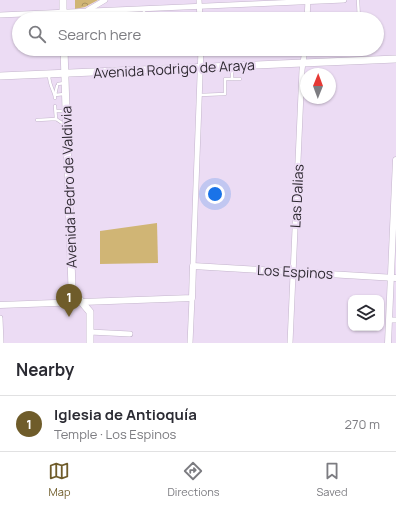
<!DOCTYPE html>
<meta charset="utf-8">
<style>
:root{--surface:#fff;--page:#f2f2f3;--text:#2b2b33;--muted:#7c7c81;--line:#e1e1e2;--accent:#6f5c2a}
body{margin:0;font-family:Manrope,sans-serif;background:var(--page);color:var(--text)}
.controls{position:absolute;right:12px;bottom:12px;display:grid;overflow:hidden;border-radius:8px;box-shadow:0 1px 3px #0004}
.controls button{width:36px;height:36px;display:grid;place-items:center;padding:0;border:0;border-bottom:1px solid var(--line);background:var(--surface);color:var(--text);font:20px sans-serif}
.compass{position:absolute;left:300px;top:68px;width:36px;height:36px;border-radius:50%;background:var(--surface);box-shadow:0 1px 3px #0004;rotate:1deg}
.you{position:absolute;left:215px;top:194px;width:14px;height:14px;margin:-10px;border:3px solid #fff;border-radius:50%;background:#1a73e8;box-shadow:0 0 0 6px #1a73e833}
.badge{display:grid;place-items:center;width:26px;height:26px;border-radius:50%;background:var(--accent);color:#fff;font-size:13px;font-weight:700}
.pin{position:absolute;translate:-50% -33px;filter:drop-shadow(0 1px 2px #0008)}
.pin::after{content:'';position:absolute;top:21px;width:14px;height:12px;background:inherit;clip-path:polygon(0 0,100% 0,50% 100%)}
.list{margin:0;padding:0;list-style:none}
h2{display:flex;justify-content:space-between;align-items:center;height:52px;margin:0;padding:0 16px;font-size:17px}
h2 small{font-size:13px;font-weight:400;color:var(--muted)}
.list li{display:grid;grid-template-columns:26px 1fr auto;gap:12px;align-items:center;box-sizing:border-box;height:56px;padding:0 16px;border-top:1px solid var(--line)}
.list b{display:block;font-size:15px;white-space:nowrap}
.list p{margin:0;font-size:13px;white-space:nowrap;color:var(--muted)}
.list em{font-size:13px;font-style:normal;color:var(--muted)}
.icon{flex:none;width:22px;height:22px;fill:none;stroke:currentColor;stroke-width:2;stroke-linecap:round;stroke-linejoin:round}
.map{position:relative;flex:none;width:396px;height:343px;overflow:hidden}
.search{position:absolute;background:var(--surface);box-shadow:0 1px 3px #0004;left:12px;right:12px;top:12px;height:44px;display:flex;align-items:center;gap:10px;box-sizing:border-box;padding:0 14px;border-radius:22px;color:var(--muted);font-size:15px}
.sheet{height:108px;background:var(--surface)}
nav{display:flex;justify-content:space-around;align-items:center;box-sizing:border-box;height:56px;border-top:1px solid var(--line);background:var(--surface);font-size:11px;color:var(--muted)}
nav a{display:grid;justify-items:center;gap:2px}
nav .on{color:var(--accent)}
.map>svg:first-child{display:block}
.green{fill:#d0b575}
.park{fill:url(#park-crowns)}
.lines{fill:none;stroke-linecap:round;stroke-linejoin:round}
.service-casing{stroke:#c4b5cc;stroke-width:3.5}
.minor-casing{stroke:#c4b5cc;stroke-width:6}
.tertiary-casing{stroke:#c4b5cc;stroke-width:7}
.secondary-casing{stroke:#c4b5cc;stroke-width:8}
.service{stroke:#fff;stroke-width:2.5}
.minor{stroke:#fff;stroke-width:5}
.tertiary{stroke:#fff;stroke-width:6}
.secondary{stroke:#fff;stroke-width:7}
.labels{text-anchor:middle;stroke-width:4;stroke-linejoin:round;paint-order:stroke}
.street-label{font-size:14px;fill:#2e2931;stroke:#ecdcf4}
</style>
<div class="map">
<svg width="396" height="343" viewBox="0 0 396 343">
<defs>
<pattern id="park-crowns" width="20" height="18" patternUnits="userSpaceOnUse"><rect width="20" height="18" fill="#d0b575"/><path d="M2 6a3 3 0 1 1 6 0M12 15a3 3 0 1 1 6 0" fill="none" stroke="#a99361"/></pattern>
</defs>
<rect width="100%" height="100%" fill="#ecdcf4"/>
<polygon class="green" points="157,223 158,263 100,264 100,231"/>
<polygon class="park" points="75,0 98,0 85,7 75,9"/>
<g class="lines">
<g class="service-casing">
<g id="service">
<polyline points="358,0 359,19"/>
<polyline points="144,9 144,19"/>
<path d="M49,75C49,86 55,92 55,98"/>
<polyline points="232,79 240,79"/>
<polyline points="58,84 64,83"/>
<polyline points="57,86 55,95 64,94"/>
<polyline points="200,95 225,94 225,79 232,79 232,67"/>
<polyline points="55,106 56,119"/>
<polyline points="56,111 65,111"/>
<polyline points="37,120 56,119 65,125"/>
</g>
</g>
<g class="minor-casing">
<g id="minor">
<polyline points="199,0 200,19"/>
<polyline points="88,10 105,0"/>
<polyline points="0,15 344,0"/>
<polyline points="307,19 308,0"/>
<polyline points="193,266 201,49"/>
<polyline points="0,318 1,343"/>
<polyline points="389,320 396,320"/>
<polyline points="90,332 130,334"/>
<polyline points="190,343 192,298"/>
<polyline points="290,343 302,70 305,49"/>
</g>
</g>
<g class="tertiary-casing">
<g id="tertiary">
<polyline points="0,305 192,298 193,266 396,278"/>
<polyline points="388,343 396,160"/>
</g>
</g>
<g class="secondary-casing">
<g id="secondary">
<polyline points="63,0 63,19"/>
<polyline points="64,49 72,289 75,294 90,312 90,343"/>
<polyline points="0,76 396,59"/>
</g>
</g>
<use href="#service" class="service"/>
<use href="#minor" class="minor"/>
<use href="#tertiary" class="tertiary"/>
<use href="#secondary" class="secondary"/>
</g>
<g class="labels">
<g class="street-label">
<text transform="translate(174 69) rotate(-3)" y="5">Avenida Rodrigo de Araya</text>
<text transform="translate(69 187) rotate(-92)" y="5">Avenida Pedro de Valdivia</text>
<text transform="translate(297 196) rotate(-87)" y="5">Las Dalias</text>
<text transform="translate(295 272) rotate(3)" y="5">Los Espinos</text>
</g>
</g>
</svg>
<div class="controls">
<button><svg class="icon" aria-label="layers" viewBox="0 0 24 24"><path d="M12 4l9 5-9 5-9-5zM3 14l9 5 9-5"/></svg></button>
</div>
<svg class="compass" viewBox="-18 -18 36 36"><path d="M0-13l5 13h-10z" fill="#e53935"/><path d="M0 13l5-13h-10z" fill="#7c7c81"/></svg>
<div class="you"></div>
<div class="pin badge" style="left:69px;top:317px">1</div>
<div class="search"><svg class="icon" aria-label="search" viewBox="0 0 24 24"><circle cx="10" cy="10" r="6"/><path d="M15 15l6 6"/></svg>Search here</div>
</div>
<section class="sheet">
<h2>Nearby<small></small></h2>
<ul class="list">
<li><span class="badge">1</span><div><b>Iglesia de Antioquía</b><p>Temple · Los Espinos</p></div><em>270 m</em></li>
</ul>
</section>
<nav>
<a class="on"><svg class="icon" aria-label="map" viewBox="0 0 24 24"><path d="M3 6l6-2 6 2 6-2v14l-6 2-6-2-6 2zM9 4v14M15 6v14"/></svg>Map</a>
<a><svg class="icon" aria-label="directions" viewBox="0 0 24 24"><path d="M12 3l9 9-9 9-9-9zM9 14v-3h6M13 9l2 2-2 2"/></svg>Directions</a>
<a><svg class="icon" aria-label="saved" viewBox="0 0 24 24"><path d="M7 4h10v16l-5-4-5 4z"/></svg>Saved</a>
</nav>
